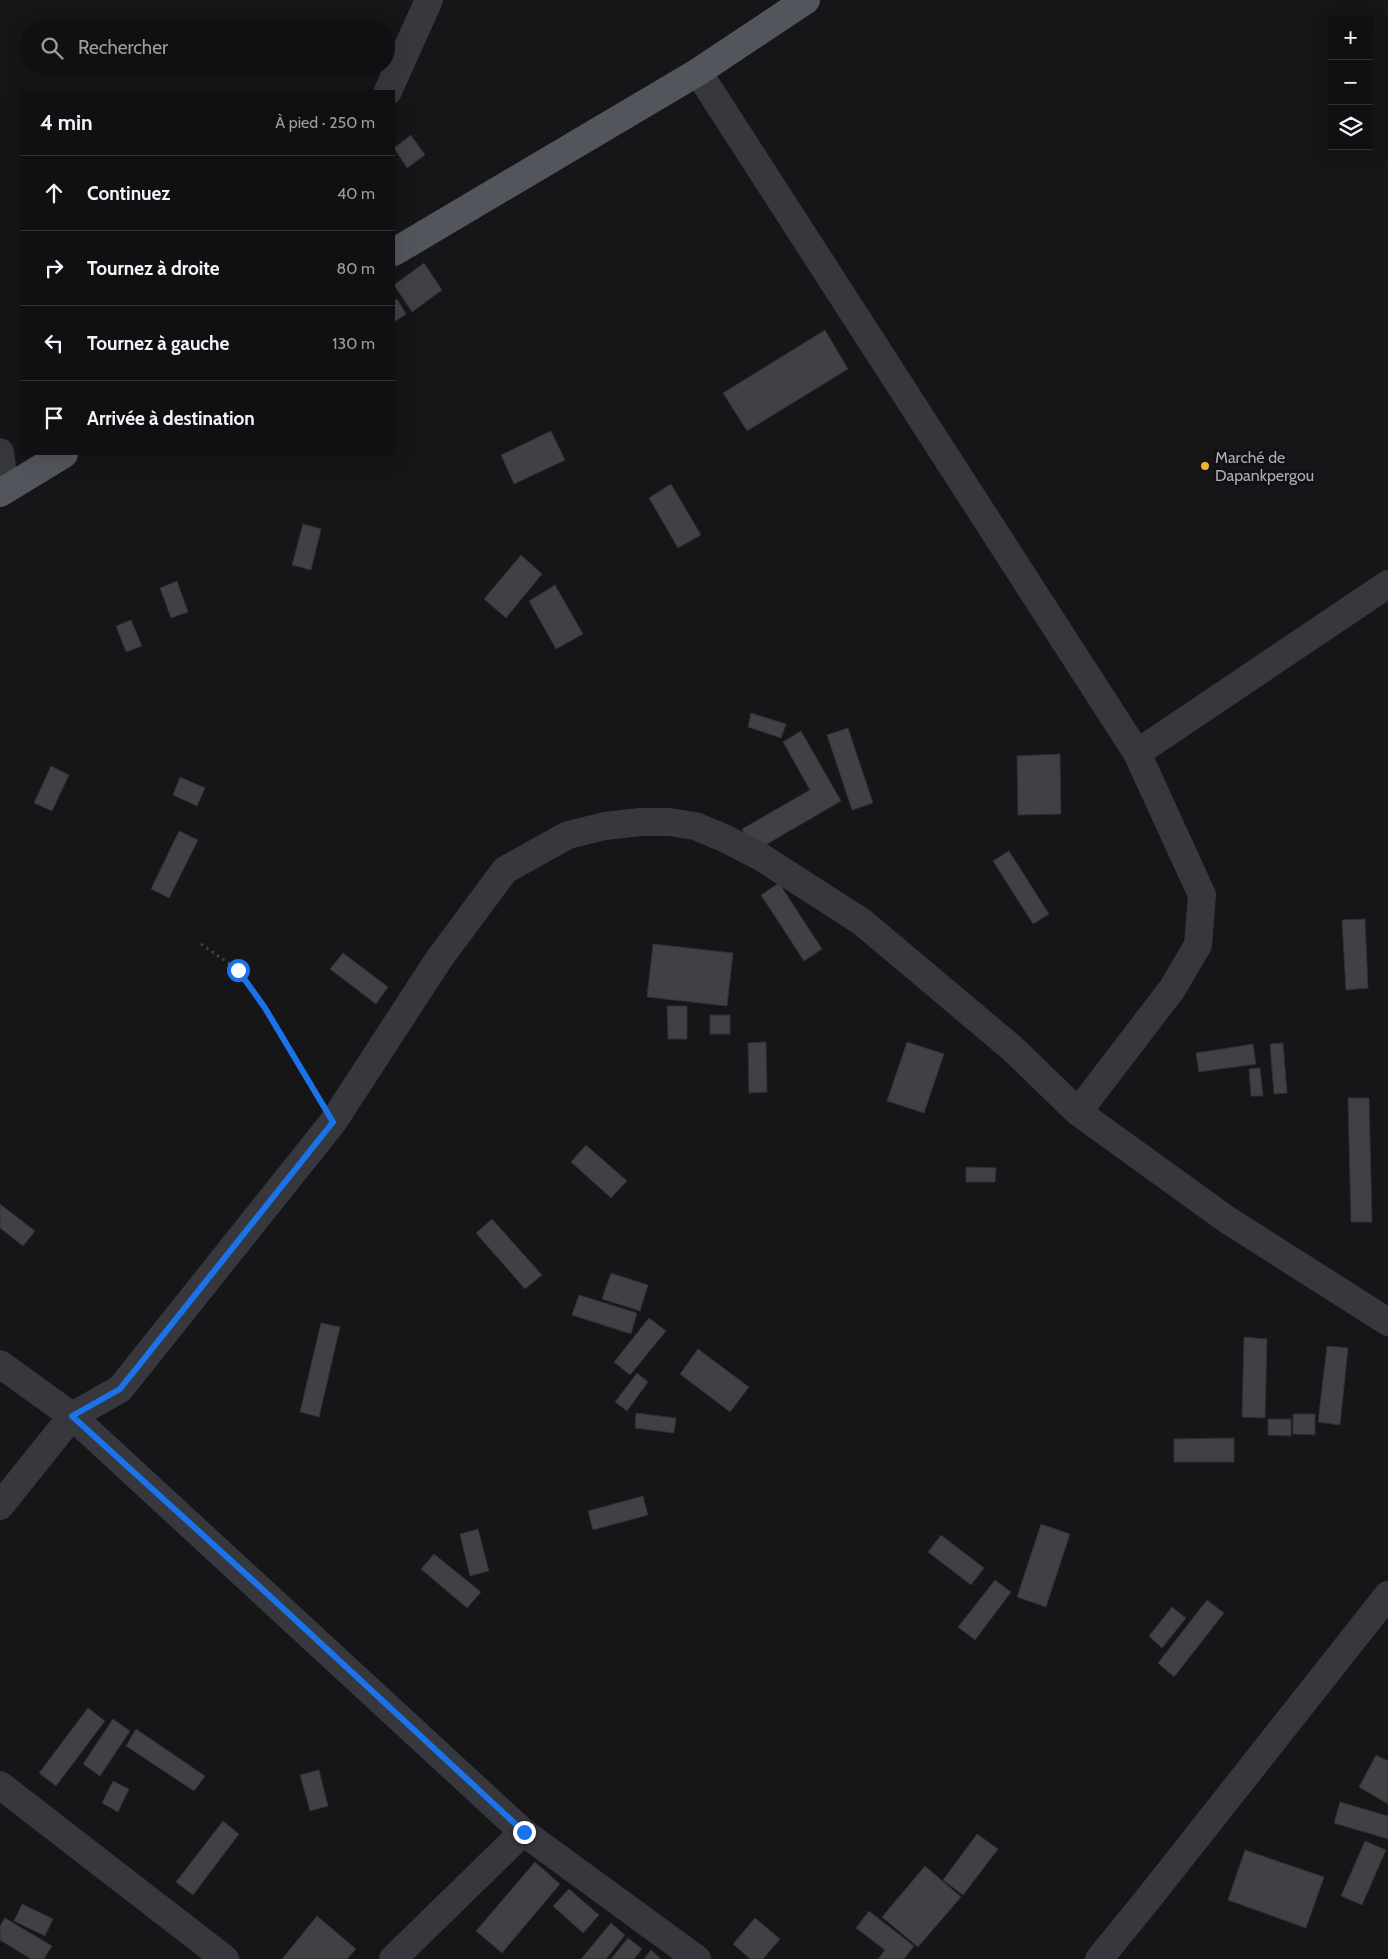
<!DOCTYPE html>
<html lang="fr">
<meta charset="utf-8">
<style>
:root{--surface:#101012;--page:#19191b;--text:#f1f3f6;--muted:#9c9d9f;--line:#303032}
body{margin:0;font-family:Cabin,sans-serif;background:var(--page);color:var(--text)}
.controls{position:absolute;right:15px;top:15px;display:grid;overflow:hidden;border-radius:0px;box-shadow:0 5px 20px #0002}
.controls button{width:45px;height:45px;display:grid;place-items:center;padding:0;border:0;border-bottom:1px solid var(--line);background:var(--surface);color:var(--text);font:25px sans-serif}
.stop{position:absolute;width:15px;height:15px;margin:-11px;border:4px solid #1a73e8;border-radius:50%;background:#fff}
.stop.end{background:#1a73e8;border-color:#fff;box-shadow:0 1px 5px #0008}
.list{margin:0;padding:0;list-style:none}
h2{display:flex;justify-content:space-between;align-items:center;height:65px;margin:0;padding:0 20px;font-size:21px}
h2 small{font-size:16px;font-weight:400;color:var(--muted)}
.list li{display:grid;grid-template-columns:32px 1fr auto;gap:15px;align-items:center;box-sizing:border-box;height:75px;padding:0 20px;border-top:1px solid var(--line)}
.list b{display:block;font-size:19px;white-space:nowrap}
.list em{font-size:16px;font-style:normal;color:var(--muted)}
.icon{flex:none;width:28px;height:28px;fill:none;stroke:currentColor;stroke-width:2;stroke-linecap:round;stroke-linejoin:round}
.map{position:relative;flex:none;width:1388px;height:1959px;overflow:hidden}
.search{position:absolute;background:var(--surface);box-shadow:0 5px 20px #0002;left:20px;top:20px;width:375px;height:55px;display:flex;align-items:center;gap:12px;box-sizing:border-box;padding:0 18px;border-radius:28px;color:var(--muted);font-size:19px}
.panel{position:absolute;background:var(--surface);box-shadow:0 5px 20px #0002;left:20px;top:90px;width:375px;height:365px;border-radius:0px}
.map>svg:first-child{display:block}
.building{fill:#404145;stroke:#303034}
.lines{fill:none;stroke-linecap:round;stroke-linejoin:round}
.path{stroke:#3d3f44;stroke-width:3;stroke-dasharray:2.5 4;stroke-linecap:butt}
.street{stroke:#37383d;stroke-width:28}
.primary{stroke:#53555c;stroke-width:28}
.route{stroke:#1a73e8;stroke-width:6}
.poi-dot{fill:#f2b134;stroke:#111113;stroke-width:2}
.labels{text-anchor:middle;stroke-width:5;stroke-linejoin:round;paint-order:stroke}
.poi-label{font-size:16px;fill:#a8adb8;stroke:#111113;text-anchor:start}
</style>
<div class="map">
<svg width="1388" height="1959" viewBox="0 0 1388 1959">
<rect width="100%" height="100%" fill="#161618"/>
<g class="building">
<polygon points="411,135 425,155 407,168 394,148"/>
<polygon points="424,263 442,290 412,312 394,285"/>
<polygon points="397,299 406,314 394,322 394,301"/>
<polygon points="825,330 848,369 747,431 723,393"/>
<polygon points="551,431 565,460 514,484 501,455"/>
<polygon points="671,484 701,535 678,548 649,498"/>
<polygon points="303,524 321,529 311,570 292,565"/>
<polygon points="521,555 542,574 506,618 484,599"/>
<polygon points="177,581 188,612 171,618 160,588"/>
<polygon points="555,585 583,634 556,649 529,601"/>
<polygon points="131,620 142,646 126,652 116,626"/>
<polygon points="751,713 786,724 781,738 748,727"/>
<polygon points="848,728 873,803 852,810 827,735"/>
<polygon points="801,731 841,801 755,851 742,829 810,790 783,742"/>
<polygon points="1060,754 1061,814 1018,815 1017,756"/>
<polygon points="51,766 69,775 52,811 34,803"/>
<polygon points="180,777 205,788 197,806 173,795"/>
<polygon points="179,831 198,840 169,898 151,889"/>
<polygon points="1009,851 1049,914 1033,924 993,861"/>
<polygon points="779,883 822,949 804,961 761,895"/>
<polygon points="1365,919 1368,988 1346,990 1342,920"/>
<polygon points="653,944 733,953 727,1006 647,997"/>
<polygon points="343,953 388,987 376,1004 330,969"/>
<polygon points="667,1006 687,1006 687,1039 668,1039"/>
<rect x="710" y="1015" width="20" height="19"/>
<polygon points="766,1042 767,1092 749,1093 748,1043"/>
<polygon points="907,1042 944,1054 924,1113 887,1101"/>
<polygon points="1283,1043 1287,1093 1274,1094 1270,1044"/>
<polygon points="1253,1044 1256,1064 1199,1072 1196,1053"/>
<polygon points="1260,1068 1263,1096 1251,1096 1249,1069"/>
<polygon points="1348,1098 1369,1098 1372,1222 1351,1222"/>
<polygon points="586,1145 627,1181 611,1198 571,1162"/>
<polygon points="966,1167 996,1168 995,1182 966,1182"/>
<polygon points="0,1204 35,1231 23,1246 0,1228"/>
<polygon points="492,1219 542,1275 525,1289 476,1233"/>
<polygon points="611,1273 648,1285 640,1311 602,1299"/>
<polygon points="579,1295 637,1313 631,1334 572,1315"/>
<polygon points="649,1318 666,1331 630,1375 614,1362"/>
<polygon points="321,1323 340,1327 319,1417 300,1412"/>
<polygon points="1244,1337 1267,1339 1265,1418 1242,1417"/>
<polygon points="1327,1346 1348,1348 1340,1425 1318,1422"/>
<polygon points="698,1349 749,1387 730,1412 680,1374"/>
<polygon points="637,1373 648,1382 627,1411 615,1402"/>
<polygon points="636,1413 676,1418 674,1433 635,1428"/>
<polygon points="1293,1414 1315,1414 1315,1435 1293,1434"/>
<polygon points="1268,1419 1291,1419 1291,1436 1268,1435"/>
<polygon points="1234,1438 1234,1462 1174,1462 1174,1439"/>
<polygon points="643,1496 648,1515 593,1530 588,1511"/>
<polygon points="1041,1524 1070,1534 1046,1607 1017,1597"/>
<polygon points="478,1529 489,1571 470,1576 460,1534"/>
<polygon points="941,1535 984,1568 971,1585 928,1552"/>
<polygon points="434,1554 481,1592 467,1608 421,1569"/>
<polygon points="995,1580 1011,1592 975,1640 958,1627"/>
<polygon points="1207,1600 1224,1613 1174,1677 1158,1663"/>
<polygon points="1172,1607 1186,1618 1162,1648 1149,1636"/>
<polygon points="88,1708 105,1721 56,1786 39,1773"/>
<polygon points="113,1719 130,1731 100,1776 83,1764"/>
<polygon points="136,1729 205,1776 194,1791 126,1746"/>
<polygon points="1376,1755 1388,1761 1388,1804 1359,1787"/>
<polygon points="319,1770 328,1806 310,1811 300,1775"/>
<polygon points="113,1781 129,1789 118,1812 102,1803"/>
<polygon points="1340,1802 1388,1816 1388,1839 1334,1823"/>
<polygon points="223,1821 239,1834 193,1895 176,1882"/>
<polygon points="977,1834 998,1849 963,1895 943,1880"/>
<polygon points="1365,1841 1386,1850 1362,1905 1341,1896"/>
<polygon points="1245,1850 1324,1877 1306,1928 1228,1900"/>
<polygon points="535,1862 560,1884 502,1953 476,1931"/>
<polygon points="925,1866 961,1897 918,1947 882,1917"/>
<polygon points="569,1889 599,1915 583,1933 553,1906"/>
<polygon points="22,1904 53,1919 45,1936 14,1921"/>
<polygon points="869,1911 914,1946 904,1959 878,1959 885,1950 856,1928"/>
<polygon points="317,1916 356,1949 347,1959 282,1959"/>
<polygon points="5,1918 52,1946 44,1959 31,1959 0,1940 0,1926"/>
<polygon points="755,1918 780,1939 763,1959 750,1959 733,1944"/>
<polygon points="611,1923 625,1935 606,1959 581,1959"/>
<polygon points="628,1938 642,1949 634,1959 611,1959"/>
<polygon points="651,1950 661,1959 644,1959"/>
</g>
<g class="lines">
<polyline class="path" points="201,944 238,970 265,1007 315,1092"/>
<g class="street">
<polyline points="698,72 1137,753"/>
<polyline points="388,91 429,0"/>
<polyline points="0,452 5,490"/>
<polyline points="1078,1112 1172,989 1198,945 1202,895 1137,753 1388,584"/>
<polyline points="0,1364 72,1416 523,1832 697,1959"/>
<polyline points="0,1506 72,1416 120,1389 333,1122 439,959 505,870 568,835 605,826 640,822 669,822 695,826 724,838 761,857 862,922 1013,1049 1078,1112 1226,1219 1388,1322"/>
<polyline points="0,1785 225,1959"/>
<polyline points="393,1959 523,1832"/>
<polyline points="1099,1959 1144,1904 1388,1595"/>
</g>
<g class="primary">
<polyline points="394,252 698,72 806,0"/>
<polyline points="0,493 64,454"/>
</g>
</g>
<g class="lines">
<polyline class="route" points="238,970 265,1008 333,1122 120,1389 72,1416 260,1587 524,1832"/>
</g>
<circle class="poi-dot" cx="1205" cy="466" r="5"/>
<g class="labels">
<g class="poi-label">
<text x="1215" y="463">Marché de<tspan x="1215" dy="18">Dapankpergou</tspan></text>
</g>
</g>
</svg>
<div class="controls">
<button>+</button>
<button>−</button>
<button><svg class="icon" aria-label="layers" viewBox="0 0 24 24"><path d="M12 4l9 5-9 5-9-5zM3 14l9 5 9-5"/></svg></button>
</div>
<div class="stop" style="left:238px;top:970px"></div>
<div class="stop end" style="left:524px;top:1832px"></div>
<div class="search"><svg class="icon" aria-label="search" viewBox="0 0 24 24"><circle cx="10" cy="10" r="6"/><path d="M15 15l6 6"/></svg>Rechercher</div>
<section class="panel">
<h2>4 min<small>À pied · 250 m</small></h2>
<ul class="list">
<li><svg class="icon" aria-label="ahead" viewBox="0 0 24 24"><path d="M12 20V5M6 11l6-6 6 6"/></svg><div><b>Continuez</b></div><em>40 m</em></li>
<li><svg class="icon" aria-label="right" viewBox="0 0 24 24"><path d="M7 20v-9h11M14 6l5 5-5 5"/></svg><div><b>Tournez à droite</b></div><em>80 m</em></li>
<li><svg class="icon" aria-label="left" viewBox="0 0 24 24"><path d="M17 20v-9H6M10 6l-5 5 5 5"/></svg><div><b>Tournez à gauche</b></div><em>130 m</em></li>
<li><svg class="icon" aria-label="arrive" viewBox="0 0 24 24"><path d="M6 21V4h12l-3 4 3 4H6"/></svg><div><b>Arrivée à destination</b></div></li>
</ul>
</section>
</div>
